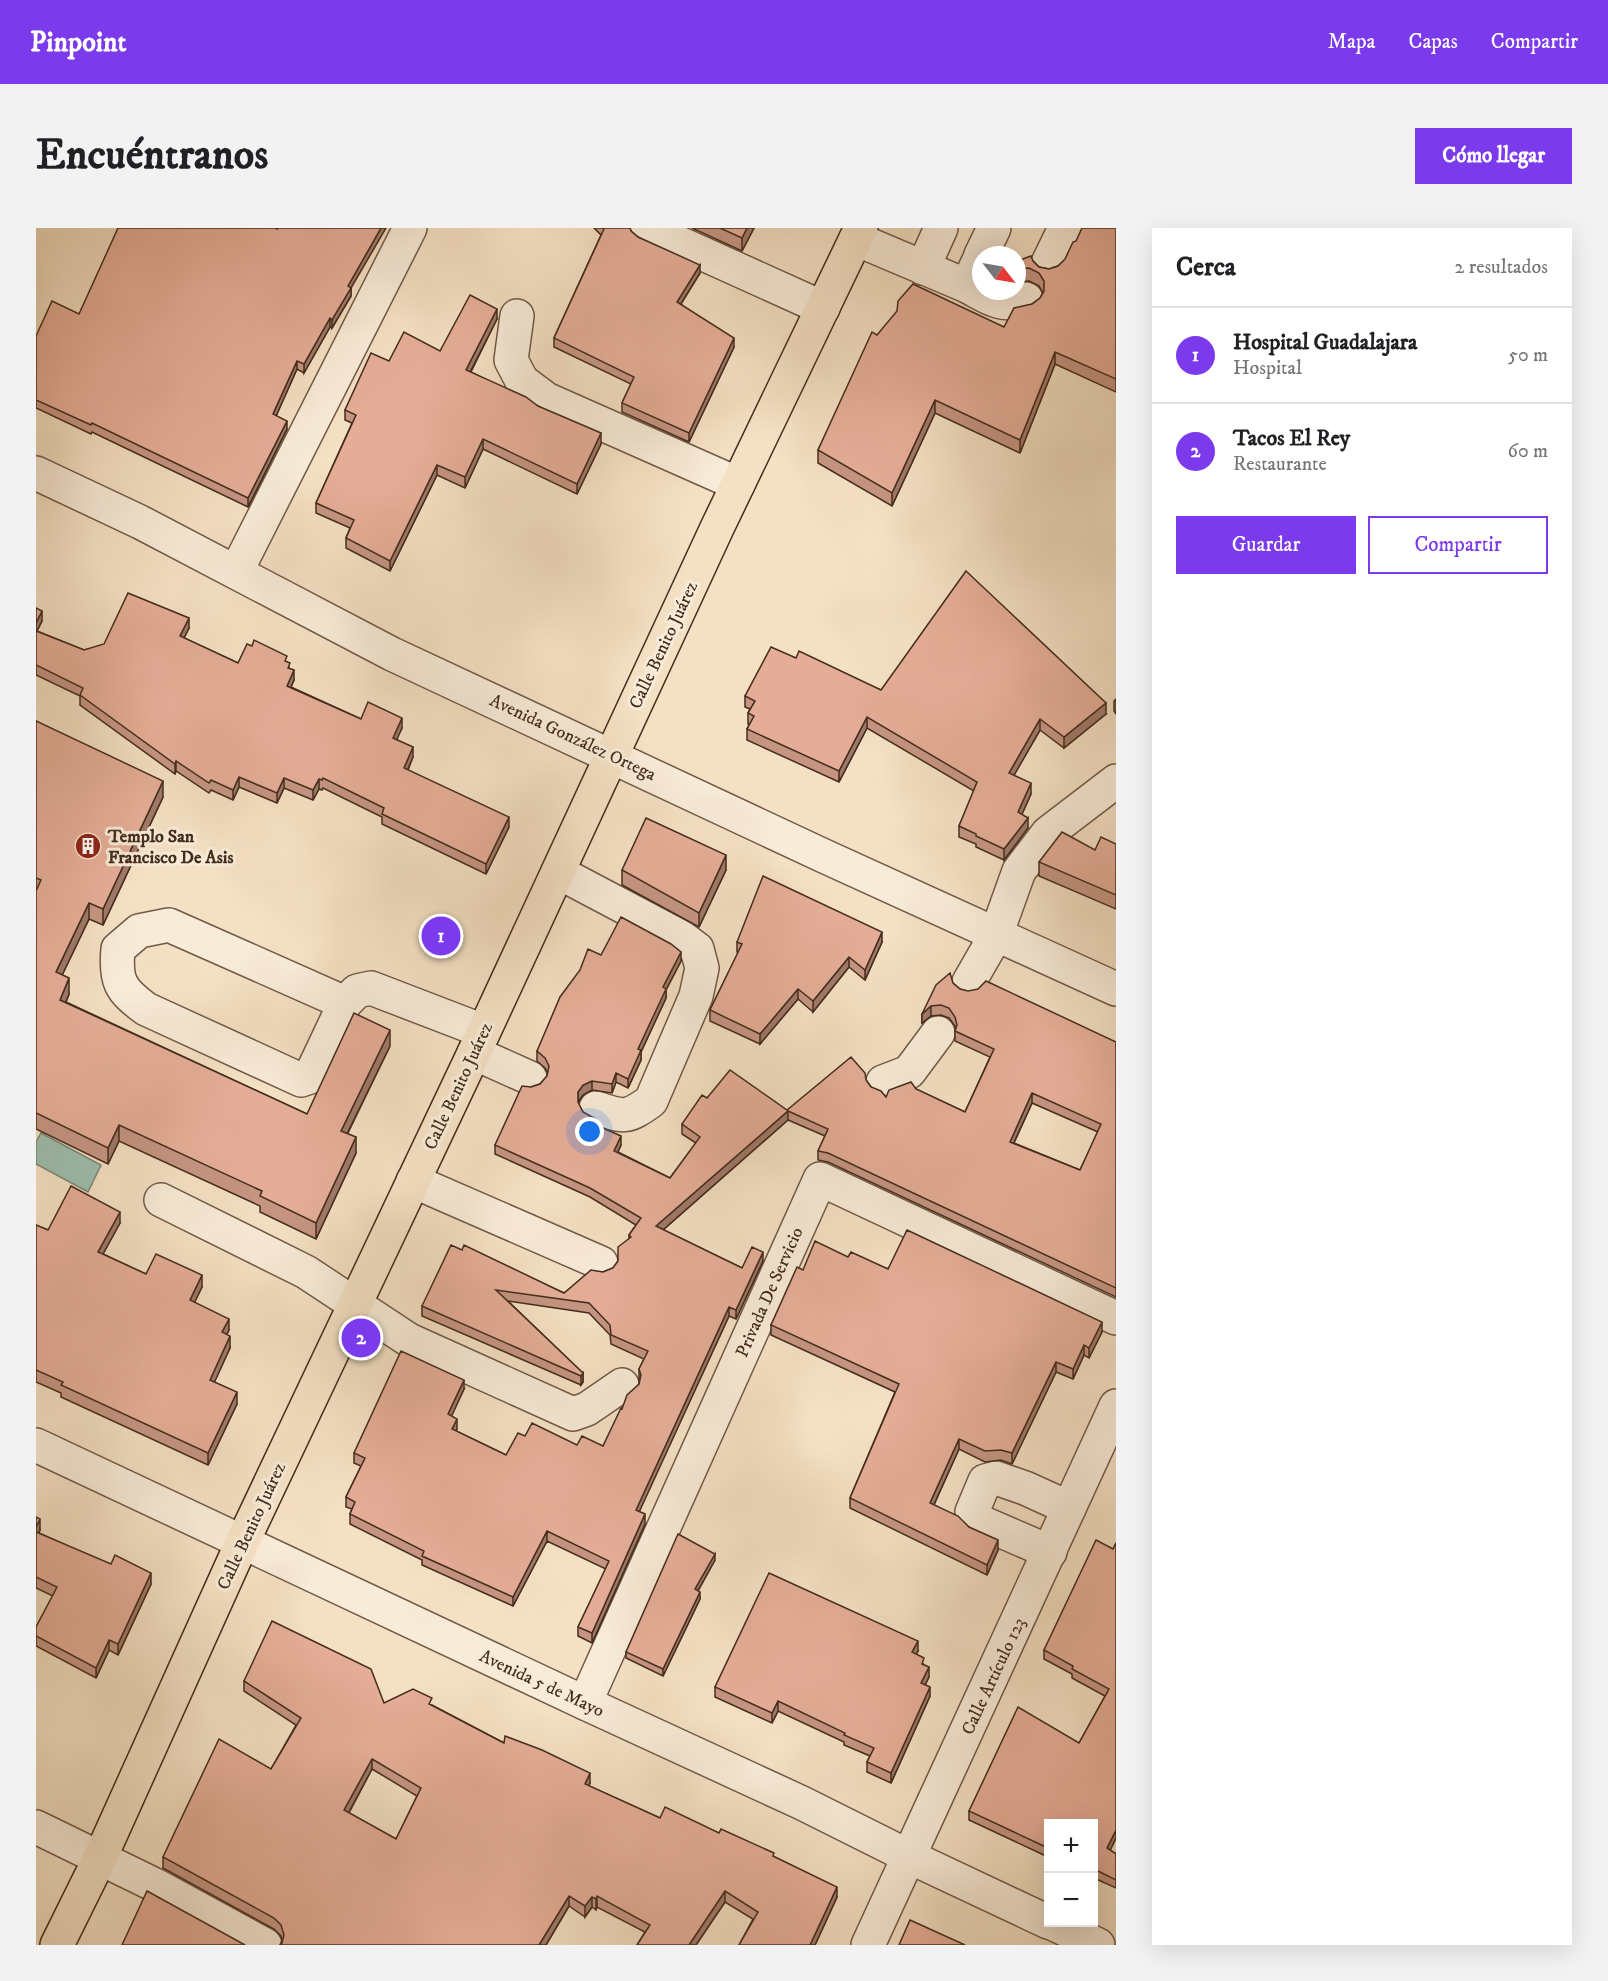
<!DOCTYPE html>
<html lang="es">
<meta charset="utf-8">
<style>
:root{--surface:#fff;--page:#f2f2f2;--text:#202124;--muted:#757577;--line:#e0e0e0;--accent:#7c3aed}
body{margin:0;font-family:"IM FELL DW Pica",serif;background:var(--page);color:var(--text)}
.controls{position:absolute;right:18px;bottom:18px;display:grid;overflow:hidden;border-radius:0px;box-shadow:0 6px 24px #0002}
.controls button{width:54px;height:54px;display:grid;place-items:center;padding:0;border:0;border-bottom:2px solid var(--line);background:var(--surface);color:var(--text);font:30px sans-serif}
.compass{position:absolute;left:936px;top:18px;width:54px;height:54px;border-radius:50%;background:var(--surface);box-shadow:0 6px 24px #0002;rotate:121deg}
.you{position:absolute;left:554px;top:904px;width:21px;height:21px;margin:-15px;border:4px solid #fff;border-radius:50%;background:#1a73e8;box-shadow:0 0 0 9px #1a73e833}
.badge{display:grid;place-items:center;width:39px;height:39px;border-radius:50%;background:var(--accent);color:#fff;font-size:20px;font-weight:700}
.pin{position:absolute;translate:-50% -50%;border:3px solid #fff;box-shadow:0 2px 6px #0006}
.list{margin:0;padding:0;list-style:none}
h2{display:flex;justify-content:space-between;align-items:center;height:78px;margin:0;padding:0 24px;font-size:26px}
h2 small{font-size:20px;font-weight:400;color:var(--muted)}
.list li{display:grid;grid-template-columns:39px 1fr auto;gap:18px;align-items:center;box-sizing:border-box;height:96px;padding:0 24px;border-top:2px solid var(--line)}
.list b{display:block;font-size:22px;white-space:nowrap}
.list p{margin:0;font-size:20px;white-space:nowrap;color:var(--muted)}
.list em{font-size:20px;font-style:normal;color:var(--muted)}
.actions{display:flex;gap:12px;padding:18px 24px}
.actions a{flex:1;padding:14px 0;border:2px solid var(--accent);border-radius:0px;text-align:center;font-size:21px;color:var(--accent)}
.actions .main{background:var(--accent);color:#fff}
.map{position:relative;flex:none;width:1080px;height:1717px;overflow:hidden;border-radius:0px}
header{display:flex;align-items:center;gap:36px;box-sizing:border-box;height:84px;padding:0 30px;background:var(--accent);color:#fff}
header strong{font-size:28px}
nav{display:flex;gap:33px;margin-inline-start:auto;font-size:21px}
.intro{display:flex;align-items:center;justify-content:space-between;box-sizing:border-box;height:144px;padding:0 36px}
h1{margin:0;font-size:42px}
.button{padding:15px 27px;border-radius:0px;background:var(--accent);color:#fff;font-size:21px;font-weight:700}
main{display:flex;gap:36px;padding:0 36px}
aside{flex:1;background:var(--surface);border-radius:0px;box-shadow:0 6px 24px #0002}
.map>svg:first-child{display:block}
.water{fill:#9dbeae;stroke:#798474;stroke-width:1.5}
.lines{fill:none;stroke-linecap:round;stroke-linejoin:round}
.minor-casing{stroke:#705946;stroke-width:36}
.major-casing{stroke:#442c1d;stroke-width:36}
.minor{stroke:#f8ebd8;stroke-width:33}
.major{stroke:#f4e0c3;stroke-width:33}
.wall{fill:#c59582;stroke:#442c1d;stroke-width:1.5;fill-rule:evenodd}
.shaded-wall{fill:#a0796a;stroke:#442c1d;stroke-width:1.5}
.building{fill:#e5ad97;stroke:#442c1d;stroke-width:1.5;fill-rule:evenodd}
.labels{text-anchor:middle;stroke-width:6;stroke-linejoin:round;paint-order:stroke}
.street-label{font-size:18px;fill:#442c1d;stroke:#f8ebd8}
.poi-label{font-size:18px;font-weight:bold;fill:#442c1d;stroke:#f8ebd8;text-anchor:start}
</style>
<header>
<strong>Pinpoint</strong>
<nav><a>Mapa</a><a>Capas</a><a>Compartir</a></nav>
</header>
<div class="intro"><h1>Encuéntranos</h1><a class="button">Cómo llegar</a></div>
<main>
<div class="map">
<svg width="1080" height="1717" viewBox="0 0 1080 1717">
<rect width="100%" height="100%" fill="#f4e0c3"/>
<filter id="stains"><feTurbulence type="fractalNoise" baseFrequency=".00333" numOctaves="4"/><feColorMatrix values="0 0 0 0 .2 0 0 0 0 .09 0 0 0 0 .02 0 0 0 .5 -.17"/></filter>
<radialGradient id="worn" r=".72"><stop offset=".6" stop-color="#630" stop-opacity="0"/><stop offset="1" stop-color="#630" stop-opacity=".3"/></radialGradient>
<polygon class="water" points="5,905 65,937 52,964 0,936 0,914"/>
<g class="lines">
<g class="minor-casing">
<g id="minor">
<polyline points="610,0 787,80"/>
<polyline points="820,11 931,58 945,28"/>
<polyline points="945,27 958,0"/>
<polyline points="1012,35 1029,0"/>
<polyline points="887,40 905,0"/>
<path d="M931,58C952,69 966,81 990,71"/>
<polyline points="481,88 475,132 486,153 510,171 702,256"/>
<polyline points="0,245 104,294 356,426 788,628 1080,761"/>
<polyline points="200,344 374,0"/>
<path d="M522,644L645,709L661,721L666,740L660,768L615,873C590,891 588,889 560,880"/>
<polyline points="933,754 960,707 983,643 1012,605 1080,553"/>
<path d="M309,775L133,697L103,703L82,721C79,753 84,762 110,781L265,852L274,849L309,775L321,763L335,760L447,803"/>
<polyline points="438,825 494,850"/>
<polyline points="847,854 873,844 902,805"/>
<polyline points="377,953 565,1035"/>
<polyline points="125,972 270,1044 373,1112 537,1186 551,1181 586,1157"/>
<polyline points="0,1217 549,1475 766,1575 874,1629 1012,1694"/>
<polyline points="1014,1324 940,1292 936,1284 949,1253 960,1250 989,1260 1033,1280"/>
<polyline points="549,1475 784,951 1080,1090"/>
<polyline points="0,1599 121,1658 229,1717"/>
<polyline points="1014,1694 1062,1717"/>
<polyline points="832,1717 1080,1178"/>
</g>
</g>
<g class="major-casing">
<polyline id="major" points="21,1717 64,1630 206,1315 438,825 681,300 825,0"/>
</g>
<use href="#minor" class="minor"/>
<use href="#major" class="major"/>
</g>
<g class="wall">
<polygon points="558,0 594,0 595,3 602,9 664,45 645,76 698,119 653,214 586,184 586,175 595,156 518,119 518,110 565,7"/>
<polygon points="656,0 718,0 706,23"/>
<polygon points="1080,0 1080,164 1019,136 984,225 899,185 856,278 782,235 782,222 841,107 968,99 996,76 1004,70 1007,65 1003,58 993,53 983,54 981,50 981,33 997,33 1003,39 1013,41 1022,38"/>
<polygon points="315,60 315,68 296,100 294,99 268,145 261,141 240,188 251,201 212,279 56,204 55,206 0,180 0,108 43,86"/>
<polygon points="461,91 435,144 502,178 565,216 541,266 447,221 429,260 401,247 354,343 310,320 310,310 314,300 280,285 280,275 316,195 309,192 309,182 353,133 404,123"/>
<polygon points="0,380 6,393 1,403 48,422 153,400 148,410 202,435 251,434 258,452 255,459 325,491 366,500 360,511 377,529 372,542 473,599 450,646 346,596 346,589 287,560 286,562 283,561 277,572 248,560 241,575 203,559 197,572 175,562 173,565 140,543 139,546 44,477 44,468 0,447"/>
<polygon points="760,430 845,462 1070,486 1028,520 1004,502 978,547 995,566 986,586 992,600 968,632 940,619 940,616 923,609 923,598 938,563 831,500 803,554 711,512 711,501 713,497 712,496 712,485 714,481 709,479 709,468"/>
<polygon points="1080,471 1080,486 1078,483 1078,473"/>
<polygon points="0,493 127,569 67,697 53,691 26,747 33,766 30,774 271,886 354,818 312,905 320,925 280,1011 224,984 224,978 83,913 72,936 0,901"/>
<polygon points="1080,616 1080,681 1003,648 1003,634 1059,622"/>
<polygon points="586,642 690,642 663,699 586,657"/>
<polygon points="701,714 846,714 829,752 813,739 777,784 762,771 724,816 674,793 674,782 702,725 701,724"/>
<path d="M565,727L645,733L630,762V770L605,824V832L592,860L580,854L576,865L556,862L547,867L542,875L547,884L560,897L585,917L582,924L634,950L660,915L646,906V896L671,870L751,882L830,852L835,859L850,869L880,861L929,884L954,829L919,813V798L913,790L905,787L895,788L886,795V786L917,755L924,761L1080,814V1069L792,934L782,932V923L789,908L752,892L627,1002L706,1040L727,1033L700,1091L693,1088L603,1283L609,1296L556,1415L542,1408V1399L570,1341L511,1313L477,1378L386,1337V1332L314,1296V1286L316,1281L310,1279V1269L325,1238L318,1235V1225L428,1161L415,1188L421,1201L420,1203L470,1227L489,1208L541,1217L567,1218L586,1181L603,1156V1141L608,1131L575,1116L574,1107L553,1085L472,1073L547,1145V1154L545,1157L386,1088V1078L426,1022L528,1065L567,1044L577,1040L582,1033L593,1010V1007L600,997L554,969L459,926V917L495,859L504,856L511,848L512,845L509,840L501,833V823ZM996,875L1062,904L1044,942L978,915Z"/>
<polygon points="84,995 67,1026 110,1046 166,1059 158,1074 193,1102 191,1106 194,1120 178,1154 201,1176 172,1237 25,1169 25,1165 0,1154 0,997 12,1002"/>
<polygon points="812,1029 1066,1104 1053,1130 1048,1127 1037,1151 1020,1144 976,1236 965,1232 949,1234 923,1221 898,1277 933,1299 962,1322 951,1347 814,1280 814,1270 859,1164 735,1107 735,1097 767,1042"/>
<polygon points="0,1289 4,1302 3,1305 115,1356 82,1427 73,1422 60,1450 0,1418 0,1399 17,1368 0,1360"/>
<polygon points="1080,1315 1080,1610 1074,1622 1080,1626 1080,1660 1058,1650 1058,1596 1012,1596 1012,1629 933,1592 933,1583 1043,1515 1069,1468 1036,1450 1036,1446 1008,1431 1008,1422 1077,1321"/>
<polygon points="679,1332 662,1363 664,1371 627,1448 590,1430 590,1424"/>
<polygon points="882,1423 880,1426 888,1437 893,1449 889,1457 894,1468 855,1555 831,1544 831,1534 834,1528 808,1517 808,1514 742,1483 736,1495 679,1469 679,1459"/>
<path d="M208,1453L348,1475L396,1477L468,1515L554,1555L553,1558L624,1590L683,1605L738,1629L801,1669L779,1717H703L717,1691L689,1674L660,1717H601L609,1704L561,1679L560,1682L556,1679L549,1689L533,1678L510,1717H244L246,1712L245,1708L238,1701L127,1640V1629L235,1541L260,1497L208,1463ZM336,1541L381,1568L360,1611L313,1585Z"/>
</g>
<g class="shaded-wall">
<polygon points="345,0 350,0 315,60 315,68 296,100 296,92 312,58"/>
<polygon points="711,0 718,0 706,23 706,10"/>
<polygon points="664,37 664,45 641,82 641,74"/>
<polygon points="461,81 461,91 430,152 430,142"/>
<polygon points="294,90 294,99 268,145 268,136"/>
<polygon points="698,110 698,119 653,214 653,205"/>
<polygon points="1019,124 1019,136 984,225 984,212"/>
<polygon points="261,133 261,141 237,195 237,186"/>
<polygon points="899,172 899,185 856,278 856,265"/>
<polygon points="251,193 251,201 212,279 212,270"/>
<polygon points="565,205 565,216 541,266 541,256"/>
<polygon points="447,211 447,221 429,260 429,249"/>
<polygon points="401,237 401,247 354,343 354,333"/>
<polygon points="6,383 6,393 0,405 0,395"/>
<polygon points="153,390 153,400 144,418 144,408"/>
<polygon points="258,442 258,452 251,468 251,458"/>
<polygon points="1070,475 1070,486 1028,520 1028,509"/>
<polygon points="831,489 831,500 803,554 803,543"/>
<polygon points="366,490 366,500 357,520 357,510"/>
<polygon points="1004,491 1004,502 973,556 973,545"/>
<polygon points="377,519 377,529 368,550 368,540"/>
<polygon points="140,533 140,543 139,546 139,536"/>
<polygon points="203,549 203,559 197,572 197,562"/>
<polygon points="248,550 248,560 241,575 241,565"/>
<polygon points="283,551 283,561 277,572 277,562"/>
<polygon points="127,553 127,569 67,697 67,681"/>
<polygon points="995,555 995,566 982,595 982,584"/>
<polygon points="473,589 473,599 450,646 450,636"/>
<polygon points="992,590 992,600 968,632 968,621"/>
<polygon points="690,627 690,642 663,699 663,685"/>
<polygon points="53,675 53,691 20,760 20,744"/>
<polygon points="846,704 846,714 829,752 829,742"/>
<polygon points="645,724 645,733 630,762 630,770 605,824 605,832 592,860 592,851 602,821 627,759"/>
<polygon points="813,729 813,739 777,784 777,773"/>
<polygon points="33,750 33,766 24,788 24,772"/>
<polygon points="762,761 762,771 724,816 724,806"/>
<polygon points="895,778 895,788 886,795 886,786"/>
<polygon points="354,802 354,818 305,918 305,903"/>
<polygon points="580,845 580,854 576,865 576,856"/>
<polygon points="556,853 556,862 547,867 542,874 542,883 542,864 547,857"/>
<polygon points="996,865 996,875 974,923 974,914"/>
<polygon points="752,883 752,892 620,1008 620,998"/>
<polygon points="83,897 83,913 72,936 72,920"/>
<polygon points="585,908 585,917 578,932 578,923"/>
<polygon points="320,909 320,925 280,1011 280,995"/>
<polygon points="84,984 84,995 62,1035 62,1024"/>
<polygon points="727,1024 727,1033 700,1091 700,1082"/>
<polygon points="166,1047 166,1059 154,1084 154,1072"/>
<polygon points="693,1079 693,1088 600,1291 600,1282"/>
<polygon points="193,1091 193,1102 186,1115 186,1104"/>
<polygon points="1066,1094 1066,1104 1053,1130 1053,1120"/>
<polygon points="194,1108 194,1120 174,1164 174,1152"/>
<polygon points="1048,1117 1048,1127 1037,1151 1037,1141"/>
<polygon points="1020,1134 1020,1144 976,1236 976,1225"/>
<polygon points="547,1145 547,1154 545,1157 545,1148"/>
<polygon points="428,1152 428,1161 412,1196 412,1186"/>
<polygon points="201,1164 201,1176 172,1237 172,1225"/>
<polygon points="421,1191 421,1201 416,1210 416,1201"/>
<polygon points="923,1211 923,1221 894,1285 894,1275"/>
<polygon points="609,1286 609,1296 556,1415 556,1405"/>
<polygon points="4,1291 4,1302 0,1309 0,1299"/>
<polygon points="511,1303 511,1313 477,1378 477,1369"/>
<polygon points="962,1312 962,1322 951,1347 951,1337"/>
<polygon points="679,1326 679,1332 659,1368 659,1361"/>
<polygon points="115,1345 115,1356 82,1427 82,1416"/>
<polygon points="664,1364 664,1371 627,1448 627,1441"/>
<polygon points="73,1412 73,1422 60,1450 60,1440"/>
<polygon points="882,1413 882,1423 876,1434 876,1424"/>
<polygon points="893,1439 893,1449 885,1465 885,1455"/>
<polygon points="894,1459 894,1468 855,1555 855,1545"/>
<polygon points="742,1473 742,1483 736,1495 736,1485"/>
<polygon points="336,1531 336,1541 308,1593 308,1582"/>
<polygon points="554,1545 554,1555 549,1566 549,1556"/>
<polygon points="1080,1602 1080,1610 1071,1629 1071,1620"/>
<polygon points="801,1659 801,1669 779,1717 774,1717"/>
<polygon points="689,1663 689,1674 660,1717 653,1717"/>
<polygon points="533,1668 533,1678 510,1717 503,1717"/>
<polygon points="561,1668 561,1679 560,1682 560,1671"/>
<polygon points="556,1669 556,1679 549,1689 549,1678"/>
</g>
<g class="building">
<polygon points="82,0 239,0 241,1 241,0 345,0 312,58 315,60 296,92 294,90 268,136 261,133 237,186 251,193 212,270 56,195 55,197 0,172 0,108 16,73 43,86"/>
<polygon points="567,0 594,0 595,3 602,9 664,37 641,74 698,110 653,205 586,175 598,149 518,110 568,1"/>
<polygon points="684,0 711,0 706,10"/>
<polygon points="1046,0 1080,0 1080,151 1019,124 984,212 899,172 856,265 782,222 836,104 841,107 861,83 862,73 877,56 968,99 978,80 996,76 1004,70 1008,63 1008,53 1003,45 993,40 983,41 981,37 981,33 995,28 997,33 1003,39 1013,41 1022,38 1029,31 1037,14 1040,13"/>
<polygon points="434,67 461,81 430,142 490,169 502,178 565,205 541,256 447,211 429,249 401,237 354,333 310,310 318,292 280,275 320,187 309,182 335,125 353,133 368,104 404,123"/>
<polygon points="930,343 1070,475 1028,509 1004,491 973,545 995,555 982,584 992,590 968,621 940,608 940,606 923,598 941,554 831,489 803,543 711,501 718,488 712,485 719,473 709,468 735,419 760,430 763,423 845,462"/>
<polygon points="92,365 153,390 144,408 202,435 211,416 216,418 218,412 251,428 249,433 254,435 252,440 258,442 251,458 325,491 332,474 366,490 357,510 377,519 368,540 473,589 450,636 346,586 348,580 287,550 286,552 283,551 277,562 248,550 241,565 203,549 197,562 175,552 173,555 140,533 139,536 44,467 47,460 0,437 0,403 48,422 68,416"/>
<polygon points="0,380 6,383 0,395"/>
<polygon points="0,493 127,553 67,681 53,675 20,744 33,750 24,772 271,886 318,785 354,802 305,903 320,909 280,995 224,968 226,963 83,897 72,920 0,885 0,663 5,652 0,650"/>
<polygon points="610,590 690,627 663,685 586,642"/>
<polygon points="1026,604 1059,622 1065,609 1080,616 1080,667 1003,634"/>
<polygon points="727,648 846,704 829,742 813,729 777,773 762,761 724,806 674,782 706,716 701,714"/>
<path d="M585,689L635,716L645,724L627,759L630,761L602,821L605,822L592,851L580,845L576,856L556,853L547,857L542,864V874L547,884L560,891L558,896L585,908L578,923L634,950L664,909L646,896L666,867L671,870L694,842L751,882L815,829L829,845L830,852L835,859L845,863L850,869L853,862L875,854L880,861L929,884L958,821L919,803L921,797L919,789L913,780L905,777L895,778L886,786L900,757L914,745L917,755L924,761L932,763L942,761L950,753L1080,814V1060L792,925L782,923L792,901L752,883L620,998L706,1040L716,1019L727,1024L700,1082L693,1079L600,1282L609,1286L556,1405L542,1399L573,1333L511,1303L477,1369L386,1328L388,1323L314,1286L319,1274L310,1269L329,1230L318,1225L365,1123L428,1152L412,1186L421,1191L416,1201L470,1227L482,1205L489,1208L496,1195L541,1217L546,1208L567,1218L585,1180L586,1181L591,1167L603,1156L605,1147L603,1141L612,1123L575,1107L574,1097L553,1075L460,1062L547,1145L545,1148L386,1078L415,1017L426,1022L428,1017L528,1065L555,1042L567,1044L577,1040L582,1033V1019L595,1009L593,1007L605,990L554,960L459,917L486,858L495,859L504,856L511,848L513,838L509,830L501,823L524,769L544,742L552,721L565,727ZM996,865L1065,896L1044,942L974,914Z"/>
<polygon points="35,958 84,984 62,1024 110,1046 120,1026 166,1047 154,1072 193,1091 186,1104 194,1108 174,1152 201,1164 172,1225 25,1157 27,1154 0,1142 0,997 12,1002"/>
<polygon points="871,1002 1066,1094 1053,1120 1048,1117 1037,1141 1020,1134 976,1225 965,1222 949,1223 923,1211 894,1275 922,1288 933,1299 962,1312 951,1337 814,1270 863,1156 735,1097 761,1039 767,1042 779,1013 812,1029 815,1024 852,1041"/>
<polygon points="0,1289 4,1291 0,1299"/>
<polygon points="0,1304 75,1336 79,1327 115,1345 82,1416 73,1412 60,1440 0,1408 0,1399 21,1359 0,1349"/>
<polygon points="642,1306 679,1326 659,1361 664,1364 627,1441 590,1424"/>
<polygon points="1060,1312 1077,1321 1080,1315 1080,1602 1071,1620 1080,1626 1080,1652 1058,1641 1058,1596 1012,1596 1012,1620 933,1583 982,1479 1043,1515 1073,1461 1036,1441 1037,1438 1008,1422"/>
<polygon points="733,1345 882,1413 876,1424 888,1430 886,1436 893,1439 885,1455 894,1459 855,1545 831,1534 838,1520 808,1507 809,1505 742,1473 736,1485 679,1459"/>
<path d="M236,1393L335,1441L348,1475L377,1461L396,1470L393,1476L468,1515L469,1508L506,1522L554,1545L549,1556L624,1590L629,1579L683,1605L685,1601L738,1625L737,1628L801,1659L774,1717H703L722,1684L689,1663L653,1717H601L614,1697L561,1668L560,1671L556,1669L549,1678L533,1668L503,1717H244L246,1715L248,1707L245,1697L238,1690L127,1629L183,1511L235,1541L265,1490L208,1453ZM336,1531L385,1560L360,1611L308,1582Z"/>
<polygon points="111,1663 209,1717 86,1717"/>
<polygon points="874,1692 929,1717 863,1717"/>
</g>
<defs>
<g id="building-disc" transform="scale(1.35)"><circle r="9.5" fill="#8f2418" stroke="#f8ebd8"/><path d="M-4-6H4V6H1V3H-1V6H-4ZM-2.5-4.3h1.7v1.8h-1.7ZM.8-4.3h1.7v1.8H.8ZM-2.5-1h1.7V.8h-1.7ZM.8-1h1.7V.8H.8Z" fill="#fff"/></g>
</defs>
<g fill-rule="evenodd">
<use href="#building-disc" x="52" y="618"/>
</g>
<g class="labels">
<g class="street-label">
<text transform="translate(627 417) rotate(-65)" y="6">Calle Benito Juárez</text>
<text transform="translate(537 509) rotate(25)" y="6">Avenida González Ortega</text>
<text transform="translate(422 858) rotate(-65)" y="6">Calle Benito Juárez</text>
<text transform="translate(733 1064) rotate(-66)" y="6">Privada De Servicio</text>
<text transform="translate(215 1298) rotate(-65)" y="6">Calle Benito Juárez</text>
<text transform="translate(957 1448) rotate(-65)" y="6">Calle Artículo 123</text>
<text transform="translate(506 1455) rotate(25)" y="6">Avenida 5 de Mayo</text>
</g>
<g class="poi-label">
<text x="72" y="614">Templo San<tspan x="72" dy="21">Francisco De Asis</tspan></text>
</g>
</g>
<rect width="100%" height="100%" filter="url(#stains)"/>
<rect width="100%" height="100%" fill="url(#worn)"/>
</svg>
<div class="controls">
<button>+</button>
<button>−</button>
</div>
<svg class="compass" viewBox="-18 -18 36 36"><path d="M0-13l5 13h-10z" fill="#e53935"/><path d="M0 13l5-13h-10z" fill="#757577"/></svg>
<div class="you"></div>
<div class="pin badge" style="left:405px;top:708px">1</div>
<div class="pin badge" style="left:325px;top:1110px">2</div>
</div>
<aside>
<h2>Cerca<small>2 resultados</small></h2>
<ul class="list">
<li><span class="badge">1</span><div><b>Hospital Guadalajara</b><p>Hospital</p></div><em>50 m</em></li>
<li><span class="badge">2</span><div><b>Tacos El Rey</b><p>Restaurante</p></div><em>60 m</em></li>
</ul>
<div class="actions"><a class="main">Guardar</a><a>Compartir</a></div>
</aside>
</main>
